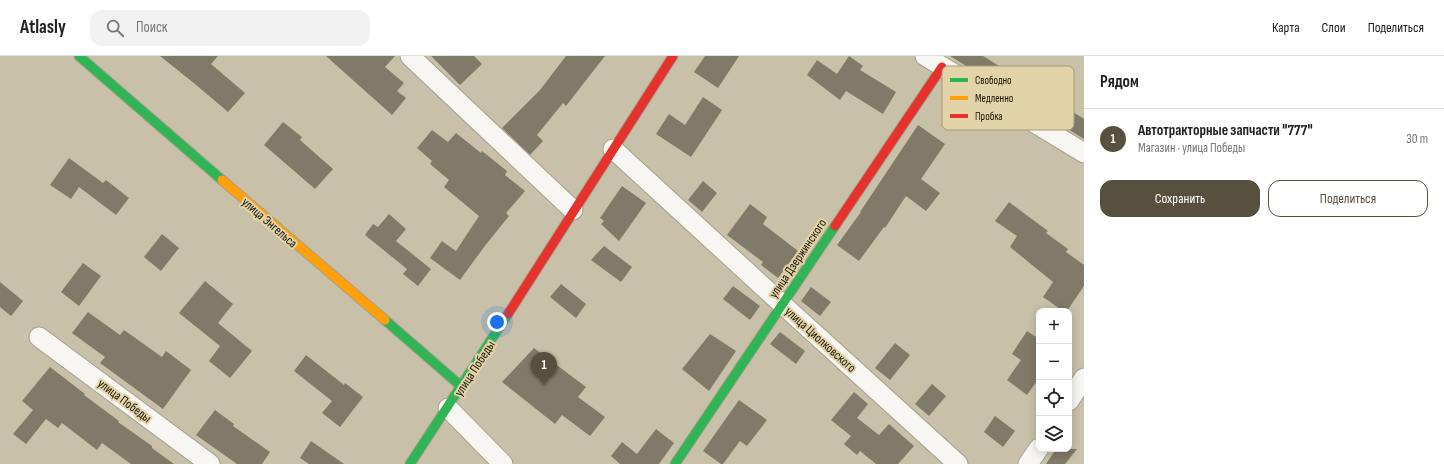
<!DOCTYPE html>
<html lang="ru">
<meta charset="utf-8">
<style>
:root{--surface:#fff;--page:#f2f2f2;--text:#222;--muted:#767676;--line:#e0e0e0;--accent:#57503e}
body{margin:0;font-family:"Sofia Sans Condensed",sans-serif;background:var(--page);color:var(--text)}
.controls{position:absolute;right:12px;bottom:12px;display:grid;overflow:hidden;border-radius:8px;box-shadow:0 2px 10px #0003}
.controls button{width:36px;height:36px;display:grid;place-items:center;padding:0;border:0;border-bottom:1px solid var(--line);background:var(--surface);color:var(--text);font:20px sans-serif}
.you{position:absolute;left:497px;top:266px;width:14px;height:14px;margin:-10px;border:3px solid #fff;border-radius:50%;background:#1a73e8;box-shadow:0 0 0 6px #1a73e833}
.badge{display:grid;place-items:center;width:26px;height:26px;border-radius:50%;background:var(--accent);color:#fff;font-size:13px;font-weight:700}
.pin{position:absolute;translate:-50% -33px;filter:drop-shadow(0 1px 2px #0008)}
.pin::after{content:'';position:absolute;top:21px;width:14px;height:12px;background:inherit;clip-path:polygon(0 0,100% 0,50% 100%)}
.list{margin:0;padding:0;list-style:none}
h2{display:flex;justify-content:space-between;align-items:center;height:52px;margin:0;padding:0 16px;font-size:17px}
h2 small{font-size:13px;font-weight:400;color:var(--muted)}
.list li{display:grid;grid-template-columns:26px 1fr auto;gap:12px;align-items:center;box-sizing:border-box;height:60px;padding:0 16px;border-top:1px solid var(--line)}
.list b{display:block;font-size:15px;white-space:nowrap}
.list p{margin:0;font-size:13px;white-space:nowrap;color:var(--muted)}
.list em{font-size:13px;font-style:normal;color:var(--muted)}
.actions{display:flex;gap:8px;padding:12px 16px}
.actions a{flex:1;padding:9px 0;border:1px solid var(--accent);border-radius:12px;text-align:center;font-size:14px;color:var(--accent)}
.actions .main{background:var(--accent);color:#fff}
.icon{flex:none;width:22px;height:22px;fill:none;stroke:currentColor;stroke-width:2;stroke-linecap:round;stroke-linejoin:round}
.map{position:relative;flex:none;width:1084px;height:408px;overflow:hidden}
header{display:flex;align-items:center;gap:24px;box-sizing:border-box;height:56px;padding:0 20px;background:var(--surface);border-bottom:1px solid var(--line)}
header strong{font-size:19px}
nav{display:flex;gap:22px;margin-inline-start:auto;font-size:14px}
.search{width:280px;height:36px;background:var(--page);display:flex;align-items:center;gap:10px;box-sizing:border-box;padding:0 14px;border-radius:12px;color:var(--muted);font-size:15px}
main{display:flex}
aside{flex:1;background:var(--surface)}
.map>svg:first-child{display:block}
.building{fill:#827a68}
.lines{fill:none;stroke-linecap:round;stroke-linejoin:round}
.street-casing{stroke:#a6a08d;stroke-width:21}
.fast-casing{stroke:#a6a08d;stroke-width:11}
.slow-casing{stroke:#a6a08d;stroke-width:11}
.jam-casing{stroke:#a6a08d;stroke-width:11}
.street{stroke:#f7f6f2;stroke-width:19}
.fast{stroke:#30b455;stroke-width:9}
.slow{stroke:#ff9f0a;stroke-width:9}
.jam{stroke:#e5322d;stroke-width:9}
.labels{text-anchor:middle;stroke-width:4;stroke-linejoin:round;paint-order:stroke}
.street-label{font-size:13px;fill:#1a1405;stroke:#e2d4a8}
.key{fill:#e2d4a8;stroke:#a69a77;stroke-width:1}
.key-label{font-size:11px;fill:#1a1405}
</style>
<header>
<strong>Atlasly</strong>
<div class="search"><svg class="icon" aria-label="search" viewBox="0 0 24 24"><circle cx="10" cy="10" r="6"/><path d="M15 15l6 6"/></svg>Поиск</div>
<nav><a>Карта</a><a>Слои</a><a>Поделиться</a></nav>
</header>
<main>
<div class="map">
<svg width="1084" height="408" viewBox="0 0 1084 408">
<rect width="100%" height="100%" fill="#c8c0a8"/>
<g class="building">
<polygon points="160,0 218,0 211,8 245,37 228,56 195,28"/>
<polygon points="326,0 395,0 385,11 404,27 397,35 406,42 392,59"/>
<polygon points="431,0 474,0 482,8 460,29"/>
<polygon points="566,0 605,0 566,50 563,47 537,79 543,85 530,99 502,72 540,34"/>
<polygon points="705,0 739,0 718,32 694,16"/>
<polygon points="849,0 863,10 860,14 896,36 883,58 846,35 840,44 807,19 817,4 837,18"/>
<polygon points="950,0 983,0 1084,63 1084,83"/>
<polygon points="703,41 722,54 691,101 656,78 669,58 685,69"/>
<polygon points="283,66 302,81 300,84 333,113 315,133 264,89"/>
<polygon points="918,69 945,88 921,123 940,137 926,155 906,140 885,172 884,171 859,205 837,189 861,156 860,156"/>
<polygon points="432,74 448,86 456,77 481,97 482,95 507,115 505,119 525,135 506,157 509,160 484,191 460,224 430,202 442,185 456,195 479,160 444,131 449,124 430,108 432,105 417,92"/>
<polygon points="69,102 103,127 106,124 129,142 116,159 79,131 71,143 50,129"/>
<polygon points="703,125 717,137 702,156 688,144"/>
<polygon points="622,130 646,147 619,185 601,168 604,165 600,162"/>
<polygon points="1009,146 1048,175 1046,177 1068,193 1066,196 1084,209 1084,230 1067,255 1063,255 1043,241 1053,226 1010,191 1017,180 995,165"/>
<polygon points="750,148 767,161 763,168 798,195 778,222 761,209 763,206 727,179"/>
<polygon points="389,158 406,173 396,185 431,213 418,230 403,218 407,213 365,179 373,168 378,171"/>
<polygon points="162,178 179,192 161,215 144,201"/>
<polygon points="604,190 632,211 621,226 591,204"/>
<polygon points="83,207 101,220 79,250 61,236"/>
<polygon points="205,225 233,248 218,267 252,295 230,322 209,305 220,290 179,257"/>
<polygon points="0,226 23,245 11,260 0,251"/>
<polygon points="561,228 586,248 576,262 550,241"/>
<polygon points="733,230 760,250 750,264 723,243"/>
<polygon points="811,231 831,246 820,260 801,245"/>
<polygon points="88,256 120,279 124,274 162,301 166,295 191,314 163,353 100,307 105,301 72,277"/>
<polygon points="1027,275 1039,283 1039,322 1027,339 1007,324 1021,304 1012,298"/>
<polygon points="780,276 805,295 796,308 770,288"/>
<polygon points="710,278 736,295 709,335 682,313"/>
<polygon points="895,287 910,299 890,324 875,312"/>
<polygon points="534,292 586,331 578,341 605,361 590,380 562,359 555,368 502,326"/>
<polygon points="306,299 344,329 345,327 363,341 340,371 322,357 332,345 294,315"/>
<polygon points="50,311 85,338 84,339 119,365 118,366 152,390 152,392 174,408 131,408 102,387 97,394 62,367 58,372 46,363 26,388 13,378 33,354 22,345"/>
<polygon points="932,328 946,340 929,360 915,348"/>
<polygon points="854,336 868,348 857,362 879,379 889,368 914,390 898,408 876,408 860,395 857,399 844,388 851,380 831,364"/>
<polygon points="739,344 767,364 747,390 740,385 723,408 721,408 703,395"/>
<polygon points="215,354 234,368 233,370 270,396 262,408 237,408 196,379"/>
<polygon points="995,360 1015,375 1003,391 984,376"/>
<polygon points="656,373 674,387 659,408 620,408 611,400 622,386 637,398"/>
<polygon points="311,385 344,408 309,408 300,402"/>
<polygon points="1056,393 1077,393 1065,408 1046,408"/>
</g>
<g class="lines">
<g class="street-casing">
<g id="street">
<polyline points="410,0 573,154"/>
<polyline points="925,0 1084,97"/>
<polyline points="613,93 782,248 958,408"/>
<polyline points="39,281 210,408"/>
<polyline points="1069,345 1084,322"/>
<polyline points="448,352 503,408"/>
<polyline points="1028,408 1039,392"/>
</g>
</g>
<g class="fast-casing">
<g id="fast">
<polyline points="79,0 222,124"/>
<polyline points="385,264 462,331"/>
<polyline points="410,408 508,258"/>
<polyline points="675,408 835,170"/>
</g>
</g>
<g class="slow-casing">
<polyline id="slow" points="222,124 385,264"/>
</g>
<g class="jam-casing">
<g id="jam">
<polyline points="835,170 942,11"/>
<polyline points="508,258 673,0"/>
</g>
</g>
<use href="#street" class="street"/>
<use href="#fast" class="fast"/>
<use href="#slow" class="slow"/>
<use href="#jam" class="jam"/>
</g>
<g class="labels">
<g class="street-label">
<text transform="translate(270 166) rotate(41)" y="5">улица Энгельса</text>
<text transform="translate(797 202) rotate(-56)" y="5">улица Дзержинского</text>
<text transform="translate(821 283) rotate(42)" y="5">улица Циолковского</text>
<text transform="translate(474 312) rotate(-57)" y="5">улица Победы</text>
<text transform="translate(125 344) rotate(37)" y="5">улица Победы</text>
</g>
</g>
<rect x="942" y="10" width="132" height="64" rx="6" class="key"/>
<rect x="950" y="22" width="18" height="4" fill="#30b455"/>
<rect x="950" y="40" width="18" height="4" fill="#ff9f0a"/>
<rect x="950" y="58" width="18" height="4" fill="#e5322d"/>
<g class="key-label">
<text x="975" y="28">Свободно</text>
<text x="975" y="46">Медленно</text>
<text x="975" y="64">Пробка</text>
</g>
</svg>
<div class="controls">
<button>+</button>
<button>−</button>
<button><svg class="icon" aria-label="locate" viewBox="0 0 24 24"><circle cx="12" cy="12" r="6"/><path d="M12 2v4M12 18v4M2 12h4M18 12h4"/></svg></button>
<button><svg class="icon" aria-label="layers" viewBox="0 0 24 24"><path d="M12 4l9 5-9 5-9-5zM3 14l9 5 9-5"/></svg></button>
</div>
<div class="you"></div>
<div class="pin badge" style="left:544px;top:329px">1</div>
</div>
<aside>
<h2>Рядом<small></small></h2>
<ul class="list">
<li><span class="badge">1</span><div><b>Автотракторные запчасти &quot;777&quot;</b><p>Магазин · улица Победы</p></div><em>30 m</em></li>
</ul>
<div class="actions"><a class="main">Сохранить</a><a>Поделиться</a></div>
</aside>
</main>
